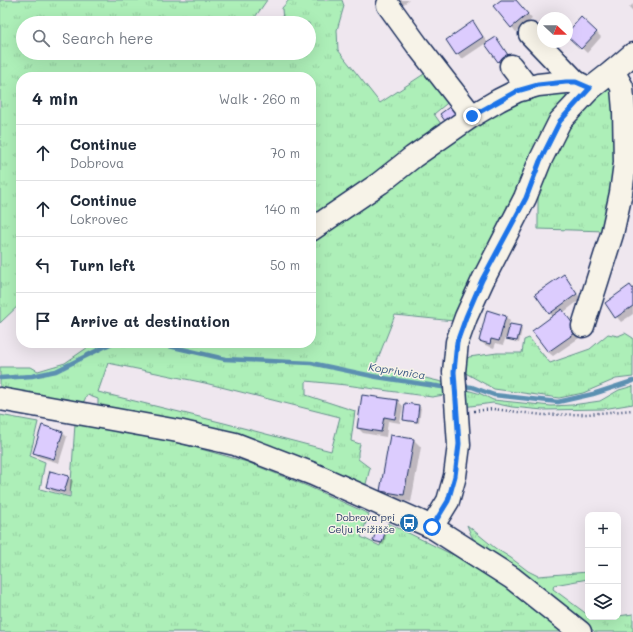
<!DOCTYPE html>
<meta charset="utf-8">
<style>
:root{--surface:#fff;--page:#f6f6f7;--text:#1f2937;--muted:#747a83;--line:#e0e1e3}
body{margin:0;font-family:Mali,sans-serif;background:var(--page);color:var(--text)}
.controls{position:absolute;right:12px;bottom:12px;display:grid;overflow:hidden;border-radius:8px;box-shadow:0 4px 16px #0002}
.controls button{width:36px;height:36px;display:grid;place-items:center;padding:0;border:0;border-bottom:1px solid var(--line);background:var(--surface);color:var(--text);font:20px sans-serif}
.compass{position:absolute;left:537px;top:12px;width:36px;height:36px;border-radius:50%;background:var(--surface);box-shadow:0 4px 16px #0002;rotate:112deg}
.stop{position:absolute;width:12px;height:12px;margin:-9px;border:3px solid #1a73e8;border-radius:50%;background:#fff}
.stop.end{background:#1a73e8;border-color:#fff;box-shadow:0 1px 4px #0008}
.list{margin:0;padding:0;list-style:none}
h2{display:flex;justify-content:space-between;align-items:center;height:52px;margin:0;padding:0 16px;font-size:17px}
h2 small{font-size:13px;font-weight:400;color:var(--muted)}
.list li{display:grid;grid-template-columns:26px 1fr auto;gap:12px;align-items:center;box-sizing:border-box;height:56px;padding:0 16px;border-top:1px solid var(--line)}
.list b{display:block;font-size:15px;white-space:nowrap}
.list p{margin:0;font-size:13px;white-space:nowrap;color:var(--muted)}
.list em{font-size:13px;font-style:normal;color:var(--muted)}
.icon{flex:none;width:22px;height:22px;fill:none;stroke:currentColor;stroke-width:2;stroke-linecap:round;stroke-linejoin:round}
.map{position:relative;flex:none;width:633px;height:632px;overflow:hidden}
.search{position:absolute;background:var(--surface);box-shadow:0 4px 16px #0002;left:16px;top:16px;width:300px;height:44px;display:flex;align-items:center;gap:10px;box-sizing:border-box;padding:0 14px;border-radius:22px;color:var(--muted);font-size:15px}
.panel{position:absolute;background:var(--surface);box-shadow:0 4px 16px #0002;left:16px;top:72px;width:300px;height:276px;border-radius:16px}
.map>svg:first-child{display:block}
.grass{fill:url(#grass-tufts);stroke:#648f8b;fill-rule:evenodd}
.shadow{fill:#0003}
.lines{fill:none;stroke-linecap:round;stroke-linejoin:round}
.stream{stroke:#5c90b1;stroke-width:4.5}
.building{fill:#dcccfe;stroke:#1b2f5e}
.minor-casing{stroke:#1b2f5e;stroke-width:25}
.path{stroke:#1b2f5e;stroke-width:2.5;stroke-dasharray:1 3;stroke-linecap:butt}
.minor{stroke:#f7f3e8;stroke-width:22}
.route{stroke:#1a73e8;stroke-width:5}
.labels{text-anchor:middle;stroke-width:3;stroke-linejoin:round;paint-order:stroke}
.poi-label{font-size:10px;fill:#1b2f5e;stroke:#f7f3e8;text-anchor:end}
.water-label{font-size:11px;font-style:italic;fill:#365781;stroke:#f7f3e8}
</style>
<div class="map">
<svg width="633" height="632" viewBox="0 0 633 632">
<defs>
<pattern id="grass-tufts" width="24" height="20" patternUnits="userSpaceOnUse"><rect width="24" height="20" fill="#adefb8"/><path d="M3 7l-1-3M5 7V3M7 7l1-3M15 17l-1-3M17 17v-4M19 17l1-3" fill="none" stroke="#94cda1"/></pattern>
</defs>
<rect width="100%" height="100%" fill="#efe7ef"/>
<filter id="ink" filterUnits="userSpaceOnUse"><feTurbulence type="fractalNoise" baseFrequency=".025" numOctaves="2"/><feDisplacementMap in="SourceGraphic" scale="8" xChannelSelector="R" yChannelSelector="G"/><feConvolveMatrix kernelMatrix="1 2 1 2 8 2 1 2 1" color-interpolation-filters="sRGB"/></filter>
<g filter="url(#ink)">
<g class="grass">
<polygon points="0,0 267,0 251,23 23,23 23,53 243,53 248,59 256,53 309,53 309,23 283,23 282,8 289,0 342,0 344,6 337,30 338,50 380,103 430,70 452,99 434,114 446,131 311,226 311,77 21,77 21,303 0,323"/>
<polygon points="609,86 617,91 618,165 606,231 538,229 538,191 548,165 583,104"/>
<path d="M561,89L566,94V98L557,111L516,198L454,321L395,315L375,366L442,382L445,385V391L444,395L432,397L346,385L306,381V395L355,411L351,441L360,444L358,452V459L370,468L365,488L98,405V399L87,395L82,405H74L0,388V367H31L38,371L65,363L94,343H311V235L500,101ZM108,363L205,383L340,417L331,451L224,423L98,392Z"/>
<polygon points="625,333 633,338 633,377 616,379 583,393 559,398 494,389 462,371 462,364 469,357 497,353 522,353 524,340 529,338 550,363 590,349 608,334 618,336"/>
<polygon points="633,386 633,404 603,409 543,410 512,407 493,403 463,407 463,389 481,394 493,400 551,406 572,405 600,401 619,390"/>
<polygon points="0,415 38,422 30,456 45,462 40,489 70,497 75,424 176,442 247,462 307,486 369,514 361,537 380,546 388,523 447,552 472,563 503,584 565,632 0,632"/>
<polygon points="467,525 495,548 511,558 528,571 538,576 588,572 588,579 554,585 553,589 588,615 588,617 593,618 618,617 618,616 633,614 633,632 595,632 548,594 476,544 471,535"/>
</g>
<g class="shadow">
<polygon points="391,0 409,0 399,8"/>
<polygon points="502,0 516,0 532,19 516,32 512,27"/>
<polygon points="633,4 633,12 629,8"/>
<polygon points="473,23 488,43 497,40 509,57 501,63 486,43 462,59 457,54"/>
<polygon points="596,32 601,37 587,53 572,39"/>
<polygon points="564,276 581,299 564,312 582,336 553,356 548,352 553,317 537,294"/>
<polygon points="633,289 633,314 621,322 606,304"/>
<polygon points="505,316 510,321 509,324 520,327 522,329 519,343 509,340 506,337 503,345 496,343 494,348 485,345 480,341"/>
<polygon points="363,396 398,401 403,406 400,423 388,421 386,437 363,433 358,428"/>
<polygon points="419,406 421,408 419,423 406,421 404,419"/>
<polygon points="63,433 67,437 59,463 39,457 34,452"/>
<polygon points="414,440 421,447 411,502 389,498 381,491"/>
<polygon points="68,477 73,481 69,496 52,491 47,486"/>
<polygon points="385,530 387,532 384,545 376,543 374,541"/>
</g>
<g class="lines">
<g class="stream">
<polyline points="156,343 225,359 311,363 377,377 442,387 450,387"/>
<polyline points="0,378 32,376 56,371 112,343"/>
<polyline points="461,386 472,387 494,395 558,402 593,394 633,381"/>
</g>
</g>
<g class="building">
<polygon points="501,0 516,0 528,14 511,28 493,6"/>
<polygon points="581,17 597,32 581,49 567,36 567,33"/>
<polygon points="473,21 483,37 456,55 446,40"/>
<polygon points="496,37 508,55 498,62 485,44"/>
<polygon points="452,105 460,115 448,125 440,114"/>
<polygon points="564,274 577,294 549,314 535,294"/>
<polygon points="630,285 633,289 633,306 615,318 605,303"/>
<polygon points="562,309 578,331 548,352 532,331"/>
<polygon points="487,310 506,316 499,341 491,339 490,344 479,341"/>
<polygon points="510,324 521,326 517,341 506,339"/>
<polygon points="362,395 398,400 395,419 384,417 381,432 357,428"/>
<polygon points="405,403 419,405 417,422 403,420"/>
<polygon points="42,425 63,432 54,459 33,453"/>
<polygon points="390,435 414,439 404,495 380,491"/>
<polygon points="50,471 69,476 64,492 46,487"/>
<polygon points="377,527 386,529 382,543 373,541"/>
</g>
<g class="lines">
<g class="minor-casing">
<g id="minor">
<polyline points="388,5 417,45 472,116"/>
<polyline points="530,34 576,82"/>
<polyline points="511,66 528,88"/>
<polyline points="311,230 380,183 413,157 472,116 499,100 517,91 538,85 566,82 576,82 590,89"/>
<polyline points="583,326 612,234 621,193 625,163 624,110 622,87 613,71"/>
<polyline points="0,399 178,431 235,444 313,474 432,527 512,578 580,632"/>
<polyline points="432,527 448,501 455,476 459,445 454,372 457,342 466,317 483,280 525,198 540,161 560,121 590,89 613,71 633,54"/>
</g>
</g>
<polyline class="path" points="474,411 493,409 543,415 588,414 633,410"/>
<use href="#minor" class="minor"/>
</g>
</g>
<g class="lines" filter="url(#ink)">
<polyline class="route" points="432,527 448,501 455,476 459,444 454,372 457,342 466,317 482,280 526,198 540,161 560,121 590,88 576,82 566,82 538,85 517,91 472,116"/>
</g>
<defs>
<g id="bus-disc" transform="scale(1)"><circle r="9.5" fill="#1f6fb2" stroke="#f7f3e8"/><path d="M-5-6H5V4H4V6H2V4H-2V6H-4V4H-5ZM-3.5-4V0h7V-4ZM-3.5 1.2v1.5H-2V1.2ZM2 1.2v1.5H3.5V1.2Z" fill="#fff"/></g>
</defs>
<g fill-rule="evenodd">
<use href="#bus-disc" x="409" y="523"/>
</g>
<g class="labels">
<g class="poi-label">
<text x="395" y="521">Dobrova pri<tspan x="395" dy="12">Celju križišče</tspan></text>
</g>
<g class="water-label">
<text transform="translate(397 371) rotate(9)" y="4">Koprivnica</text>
</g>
</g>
</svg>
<div class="controls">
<button>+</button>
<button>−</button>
<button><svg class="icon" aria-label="layers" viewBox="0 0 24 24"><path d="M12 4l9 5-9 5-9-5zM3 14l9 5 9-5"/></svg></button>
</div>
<svg class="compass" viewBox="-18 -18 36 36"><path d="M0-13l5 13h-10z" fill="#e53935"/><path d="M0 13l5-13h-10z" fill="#747a83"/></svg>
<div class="stop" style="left:432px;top:527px"></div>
<div class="stop end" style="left:472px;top:116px"></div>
<div class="search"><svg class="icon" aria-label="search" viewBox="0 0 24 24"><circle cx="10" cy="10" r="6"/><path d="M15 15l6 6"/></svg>Search here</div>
<section class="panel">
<h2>4 min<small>Walk · 260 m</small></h2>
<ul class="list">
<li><svg class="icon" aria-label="ahead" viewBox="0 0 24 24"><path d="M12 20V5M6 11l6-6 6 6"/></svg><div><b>Continue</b><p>Dobrova</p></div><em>70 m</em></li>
<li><svg class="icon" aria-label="ahead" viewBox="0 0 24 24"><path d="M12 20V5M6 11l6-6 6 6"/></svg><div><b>Continue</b><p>Lokrovec</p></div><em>140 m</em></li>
<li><svg class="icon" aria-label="left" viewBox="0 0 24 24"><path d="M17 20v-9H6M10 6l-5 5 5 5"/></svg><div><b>Turn left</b></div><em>50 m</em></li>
<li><svg class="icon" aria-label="arrive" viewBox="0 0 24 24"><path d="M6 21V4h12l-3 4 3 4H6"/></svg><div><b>Arrive at destination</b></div></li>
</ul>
</section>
</div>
